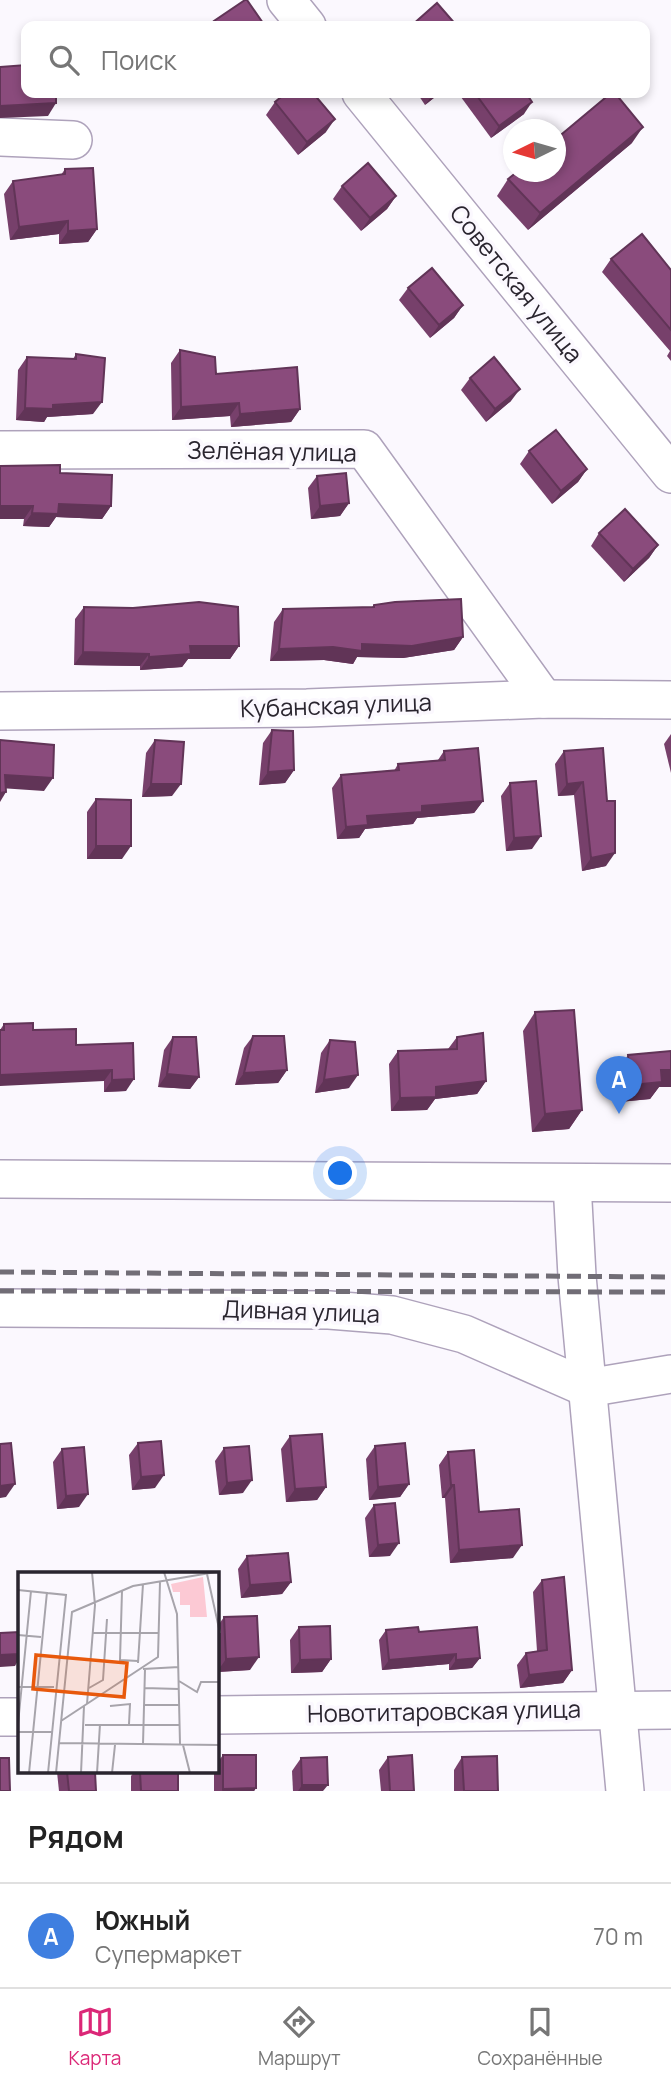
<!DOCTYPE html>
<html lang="ru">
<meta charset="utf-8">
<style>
:root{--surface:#fff;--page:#f2f2f2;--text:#222;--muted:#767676;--line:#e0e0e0;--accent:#db2777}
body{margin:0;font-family:Manrope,sans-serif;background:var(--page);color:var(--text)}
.compass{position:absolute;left:503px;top:119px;width:63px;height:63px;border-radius:50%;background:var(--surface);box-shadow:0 4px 10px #0003;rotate:265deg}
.you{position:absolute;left:341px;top:1174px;width:24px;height:24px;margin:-18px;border:5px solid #fff;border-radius:50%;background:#1a73e8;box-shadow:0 0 0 10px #1a73e833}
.badge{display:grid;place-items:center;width:46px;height:46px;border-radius:50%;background:var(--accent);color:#fff;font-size:23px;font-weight:700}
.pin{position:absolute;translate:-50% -58px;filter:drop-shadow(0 2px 4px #0008)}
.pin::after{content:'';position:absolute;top:37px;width:24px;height:21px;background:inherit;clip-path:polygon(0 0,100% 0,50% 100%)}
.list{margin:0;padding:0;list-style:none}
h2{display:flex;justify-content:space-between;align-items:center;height:91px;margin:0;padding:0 28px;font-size:30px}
h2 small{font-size:23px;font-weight:400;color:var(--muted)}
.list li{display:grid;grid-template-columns:46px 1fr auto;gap:21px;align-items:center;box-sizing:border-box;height:105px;padding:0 28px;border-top:2px solid var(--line)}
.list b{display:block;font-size:26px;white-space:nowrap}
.list p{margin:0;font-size:23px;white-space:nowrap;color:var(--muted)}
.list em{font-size:23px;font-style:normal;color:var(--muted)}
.icon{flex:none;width:38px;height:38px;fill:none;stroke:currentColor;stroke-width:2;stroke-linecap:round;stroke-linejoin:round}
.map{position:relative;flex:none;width:671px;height:1791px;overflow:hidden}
.search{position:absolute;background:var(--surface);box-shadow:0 4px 10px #0003;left:21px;right:21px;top:21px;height:77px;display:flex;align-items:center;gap:18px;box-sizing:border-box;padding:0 24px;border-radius:14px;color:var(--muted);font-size:26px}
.sheet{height:196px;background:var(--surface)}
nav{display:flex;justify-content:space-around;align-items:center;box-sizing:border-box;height:98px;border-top:2px solid var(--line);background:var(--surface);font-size:19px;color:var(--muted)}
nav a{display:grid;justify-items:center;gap:4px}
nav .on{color:var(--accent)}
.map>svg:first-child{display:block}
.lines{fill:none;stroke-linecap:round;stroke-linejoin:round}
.minor-casing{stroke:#aea2bb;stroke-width:40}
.minor{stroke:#fff;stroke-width:37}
.rail{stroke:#716d76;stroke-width:5;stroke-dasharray:14 7;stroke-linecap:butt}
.wall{fill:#77406b}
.shaded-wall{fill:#613457}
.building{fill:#8a4b7c;stroke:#613457;stroke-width:2}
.labels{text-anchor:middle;stroke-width:7;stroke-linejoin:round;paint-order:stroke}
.street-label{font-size:24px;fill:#2a252f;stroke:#fbf8fe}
.inset-road{fill:none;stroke:#a7a4ab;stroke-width:2}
.view{fill:#e8590c;fill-opacity:0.15;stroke:#e8590c;stroke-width:3.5}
.inset-edge{fill:none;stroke:#2a252f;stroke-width:3.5}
</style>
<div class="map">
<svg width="671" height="1791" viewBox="0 0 671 1791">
<rect width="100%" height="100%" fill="#fbf8fe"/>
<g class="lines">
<g class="minor-casing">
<g id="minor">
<polyline points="286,0 307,26"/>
<polyline points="361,93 671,474"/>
<polyline points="0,137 73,140"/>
<polyline points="0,450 364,449 544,699"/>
<polyline points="0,711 307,708 544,699 671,700"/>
<polyline points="0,1179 671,1183"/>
<polyline points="572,1183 577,1276 625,1791"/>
<polyline points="0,1308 329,1310 392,1315 464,1334 587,1388 671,1374"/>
<polyline points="217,1715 671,1710"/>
<polyline points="0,1717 19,1717"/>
</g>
</g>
<use href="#minor" class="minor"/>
<g class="rail">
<polyline points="0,1272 671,1277"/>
<polyline points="0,1291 671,1292"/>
</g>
</g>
<g class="wall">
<polygon points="214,21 265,26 210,26"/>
<polygon points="417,93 440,93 425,105"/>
<polygon points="458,93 526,93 524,114 491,138"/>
<polygon points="275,102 326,132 298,155 266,115"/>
<polygon points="632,143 528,230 497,196 508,179"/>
<polygon points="65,169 97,229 88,242 59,244 59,234 10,240 4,194 13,181 61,175"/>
<polygon points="342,186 396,196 387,209 361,231 333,199"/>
<polygon points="611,259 671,270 671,361 667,356 670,351 602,272"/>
<polygon points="408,288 463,305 454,318 430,338 399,300"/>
<polygon points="180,350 216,374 300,409 291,422 231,427 230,416 172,420 171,363"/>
<polygon points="76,354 93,414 47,417 44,422 16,420 18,370 27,357 73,359"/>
<polygon points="470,378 511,401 486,422 461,390"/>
<polygon points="529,451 587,469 578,482 552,504 520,464"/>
<polygon points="60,473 111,506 102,519 56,517 49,527 23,526 24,519 0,519"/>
<polygon points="317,476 349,503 340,516 311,519 308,488"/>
<polygon points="599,533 658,545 649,558 624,582 591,546"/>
<polygon points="374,605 463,637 454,650 403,658 357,657 353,664 324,660 270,661 274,622 283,609 372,607"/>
<polygon points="84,607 239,646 230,659 188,659 182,667 140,670 140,666 74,665 75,619"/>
<polygon points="272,730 294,770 285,783 259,785 263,743"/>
<polygon points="671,734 671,773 664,744"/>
<polygon points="155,740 172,796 142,797 146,753"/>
<polygon points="444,751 483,801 474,813 417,818 413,824 365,829 359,838 337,839 332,788 341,775 394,771 398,764 438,760"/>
<polygon points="564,751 607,801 606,866 582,871 574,795 558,796 555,764"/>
<polygon points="510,783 532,849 506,851 501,796"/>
<polygon points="96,799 122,859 87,859 87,812"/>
<polygon points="535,1012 582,1110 569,1129 532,1132 523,1031"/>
<polygon points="4,1024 33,1030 76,1045 133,1043 126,1091 104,1092 104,1081 0,1030"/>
<polygon points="253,1036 287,1070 278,1083 235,1085 244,1048"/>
<polygon points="173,1037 199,1077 190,1089 158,1087 164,1050"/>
<polygon points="457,1037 486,1081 477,1094 435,1099 427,1110 391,1111 389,1064 398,1051 448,1049"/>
<polygon points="330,1040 349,1088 315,1093 321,1053"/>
<polygon points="671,1051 671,1087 659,1087 650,1099 619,1102 617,1072 628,1055"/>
<polygon points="290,1436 326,1487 317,1500 286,1502 281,1449"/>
<polygon points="138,1443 155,1488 132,1490 129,1455"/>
<polygon points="375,1446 409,1484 400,1497 369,1500 366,1459"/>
<polygon points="224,1448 243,1493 219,1495 215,1461"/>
<polygon points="62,1449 79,1507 57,1509 53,1462"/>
<polygon points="448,1452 479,1512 513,1558 450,1563 445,1498 442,1498 439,1465"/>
<polygon points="374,1505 390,1556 369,1557 365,1518"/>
<polygon points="247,1556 291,1582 282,1594 241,1598 238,1569"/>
<polygon points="542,1580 572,1670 563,1683 520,1688 517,1665 526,1653 537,1651 533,1592"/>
<polygon points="224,1617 250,1670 217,1672 217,1627"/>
<polygon points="299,1627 331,1659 322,1672 291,1673 290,1640"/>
<polygon points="386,1630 419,1632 480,1658 472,1668 449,1670 449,1664 382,1670 379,1640"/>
<polygon points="223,1755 256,1788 254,1791 214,1791 214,1772 217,1772 217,1763"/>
<polygon points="388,1757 414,1791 381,1791 379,1770"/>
<polygon points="462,1757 498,1791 454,1791 454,1770"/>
<polygon points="301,1758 323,1791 293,1791 292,1771"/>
<polygon points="57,1772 95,1772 96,1791 59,1791"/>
<polygon points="134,1772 178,1772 178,1791 131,1791 131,1776"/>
</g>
<g class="shaded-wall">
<polygon points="434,93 440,93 425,105"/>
<polygon points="532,102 524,114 491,138 499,126"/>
<polygon points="56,103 48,116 0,118 0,106"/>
<polygon points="335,119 326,132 298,155 307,142"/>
<polygon points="643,127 632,143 528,230 540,213"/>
<polygon points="396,196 387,209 361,231 370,218"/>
<polygon points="68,221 59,234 10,240 19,227"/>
<polygon points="97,229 88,242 59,244 68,231"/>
<polygon points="463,305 454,318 430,338 439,325"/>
<polygon points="520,389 511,401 486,422 495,409"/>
<polygon points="102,402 93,414 47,417 44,422 16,420 25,408"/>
<polygon points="239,403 230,416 172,420 181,407"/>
<polygon points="300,409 291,422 231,427 240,414"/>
<polygon points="587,469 578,482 552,504 561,491"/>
<polygon points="349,503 340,516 311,519 320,506"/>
<polygon points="59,504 111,506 102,519 56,517 49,527 23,526 32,513"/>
<polygon points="0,506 33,506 24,519 0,519"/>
<polygon points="658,545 649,558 624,582 633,569"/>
<polygon points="463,637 454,650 403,658 357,657 353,664 324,660 270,661 279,649"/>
<polygon points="190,646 239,646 230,659 188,659 182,667 140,670 149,657"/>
<polygon points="83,652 149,654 140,666 74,665"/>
<polygon points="294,770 285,783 259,785 268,772"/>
<polygon points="5,775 53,778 44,791 0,788"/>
<polygon points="583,782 574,795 558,796 567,784"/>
<polygon points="151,784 181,784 172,796 142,797"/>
<polygon points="6,792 0,802 0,793"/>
<polygon points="483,801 474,813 417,818 413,824 365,829 359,838 337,839 346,827 367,816 422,806"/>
<polygon points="541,836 532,849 506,851 514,838"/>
<polygon points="96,846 131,846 122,859 87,859"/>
<polygon points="615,853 606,866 582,871 591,858"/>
<polygon points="112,1070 104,1081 0,1086 0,1075"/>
<polygon points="287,1070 278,1083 235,1085 244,1073"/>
<polygon points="661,1070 671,1070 671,1087 659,1087 650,1099 619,1102 631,1085"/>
<polygon points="167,1074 199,1077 190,1089 158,1087"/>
<polygon points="358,1075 349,1088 315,1093 324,1080"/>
<polygon points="134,1079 126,1091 104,1092 112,1080"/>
<polygon points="486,1081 477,1094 435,1099 427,1110 391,1111 400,1098 436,1087"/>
<polygon points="582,1110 569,1129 532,1132 545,1114"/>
<polygon points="164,1475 155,1488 132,1490 141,1477"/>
<polygon points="252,1480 243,1493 219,1495 227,1483"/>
<polygon points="15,1484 6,1497 0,1498 0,1486"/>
<polygon points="409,1484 400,1497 369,1500 378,1487"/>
<polygon points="451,1485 454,1485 445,1498 442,1498"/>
<polygon points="326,1487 317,1500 286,1502 295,1489"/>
<polygon points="88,1494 79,1507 57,1509 66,1496"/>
<polygon points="399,1543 390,1556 369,1557 378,1545"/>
<polygon points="522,1545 513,1558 450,1563 459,1550"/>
<polygon points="291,1582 282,1594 241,1598 250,1585"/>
<polygon points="19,1654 19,1659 15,1666 0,1667 0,1655"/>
<polygon points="456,1654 449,1664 382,1670 389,1660"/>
<polygon points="259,1657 250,1670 217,1672 226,1659"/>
<polygon points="480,1658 472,1668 449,1670 456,1660"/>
<polygon points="331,1659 322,1672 291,1673 300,1660"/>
<polygon points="572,1670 563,1683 520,1688 529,1675"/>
<polygon points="302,1785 328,1785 323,1791 298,1791"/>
<polygon points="256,1788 254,1791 222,1791 223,1789"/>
</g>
<g class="building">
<polygon points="245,0 247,0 265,26 218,26 214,21"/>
<polygon points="437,3 457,26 411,26"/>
<polygon points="26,65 26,93 56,93 56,103 0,106 0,67"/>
<polygon points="286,93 313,93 335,119 307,142 275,102"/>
<polygon points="475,93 526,93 532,102 499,126"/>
<polygon points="611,93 615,93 643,127 540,213 508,179 517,172 556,172 556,139"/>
<polygon points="368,163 396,196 370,218 342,186"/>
<polygon points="93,168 97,229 68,231 68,221 19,227 13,181 65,174 65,169"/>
<polygon points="642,234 671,270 671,330 611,259"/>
<polygon points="432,268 463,305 439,325 408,288"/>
<polygon points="180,350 215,357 216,374 297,367 300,409 240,414 239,403 181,407"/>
<polygon points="76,354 105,358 102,402 53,405 53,409 25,408 27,357 76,359"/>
<polygon points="494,357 520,389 495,409 470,378"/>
<polygon points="556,430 587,469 561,491 529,451"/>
<polygon points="60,465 60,473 112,475 111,506 59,504 58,514 32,513 33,506 0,506 0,466"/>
<polygon points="346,473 349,503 320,506 317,476"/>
<polygon points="625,509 658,545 633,569 599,533"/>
<polygon points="461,599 463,637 412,646 362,644 362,651 333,647 279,649 283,609 374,607 374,605 395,602"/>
<polygon points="199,602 238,607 239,646 190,646 191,654 149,657 149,654 83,652 84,607 133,608"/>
<polygon points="272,730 293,731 294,770 268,772"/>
<polygon points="0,740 54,745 53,778 5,775 6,792 0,793"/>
<polygon points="155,740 184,742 181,784 151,784"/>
<polygon points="478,748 483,801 422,806 422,812 367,816 368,825 346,827 341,775 399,770 398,764 445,760 444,751"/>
<polygon points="603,748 607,801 615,801 615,853 591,858 583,782 567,784 564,751"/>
<polygon points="536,781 541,836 514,838 510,783"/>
<polygon points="96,799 131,800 131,846 96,846"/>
<polygon points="574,1010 582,1110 545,1114 535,1012"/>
<polygon points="33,1023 33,1030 76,1029 76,1045 133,1043 134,1079 112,1080 112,1070 0,1075 0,1030 4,1030 4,1024"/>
<polygon points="483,1033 486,1081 436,1087 436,1097 400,1098 398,1051 457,1049 457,1037"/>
<polygon points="253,1036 284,1036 287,1070 244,1073"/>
<polygon points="173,1037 196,1037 199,1077 167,1074"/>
<polygon points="330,1040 355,1042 358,1075 324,1080"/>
<polygon points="671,1051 671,1070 661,1070 662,1082 631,1085 628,1055"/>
<polygon points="322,1434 326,1487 295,1489 290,1436"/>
<polygon points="161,1441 164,1475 141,1477 138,1443"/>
<polygon points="11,1443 15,1484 0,1486 0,1444"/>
<polygon points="405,1443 409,1484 378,1487 375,1446"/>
<polygon points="249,1446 252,1480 227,1483 224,1448"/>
<polygon points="84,1447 88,1494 66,1496 62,1449"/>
<polygon points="474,1450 479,1512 519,1509 522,1545 459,1550 454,1485 451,1485 448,1452"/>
<polygon points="395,1503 399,1543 378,1545 374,1505"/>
<polygon points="288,1553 291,1582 250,1585 247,1556"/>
<polygon points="564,1577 572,1670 529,1675 526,1653 547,1650 542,1580"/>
<polygon points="257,1616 259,1657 226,1659 224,1617"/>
<polygon points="330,1626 331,1659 300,1660 299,1627"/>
<polygon points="418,1627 419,1632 477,1627 480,1658 456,1660 456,1654 389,1660 386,1630"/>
<polygon points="19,1632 19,1654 0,1655 0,1633"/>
<polygon points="223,1755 256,1755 256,1788 223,1789"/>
<polygon points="412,1755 414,1791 390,1791 388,1757"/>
<polygon points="497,1756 498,1791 464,1791 462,1757"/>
<polygon points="327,1757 328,1785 302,1785 301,1758"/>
<polygon points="0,1758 9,1758 10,1791 0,1791"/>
<polygon points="67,1772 95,1772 96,1791 69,1791"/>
<polygon points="140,1772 178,1772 178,1791 141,1791"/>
</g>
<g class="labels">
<g class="street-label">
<text transform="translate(516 284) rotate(51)" y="8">Советская улица</text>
<text transform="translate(272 452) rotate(1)" y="8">Зелёная улица</text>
<text transform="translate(336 706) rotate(-2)" y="8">Кубанская улица</text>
<text transform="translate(301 1312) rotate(2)" y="8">Дивная улица</text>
<text transform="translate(444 1712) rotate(-1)" y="8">Новотитаровская улица</text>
</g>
</g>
<g transform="translate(18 1572)">
<rect width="201" height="201" fill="#fbf8fe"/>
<path d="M185,5L189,45H172V33H162V20H155L153,12Z" fill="#fcc9d4"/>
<path class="inset-road" d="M146,0L159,42L162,172M189,2L202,61M0,18L48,23L30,201M104,19L102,88L120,89M75,61H141M0,63L23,65M120,91L125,12M125,97L161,95M161,109L179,120L183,110H202M1,115H36M71,116L85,108L89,47M126,116L161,117M69,132L77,33L74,0M126,133H161M92,134L112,132L111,152M43,149L140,85L142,10M0,152L13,19M67,153H162M0,160H34M41,171L202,173M125,172L127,97M165,173L172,201M11,201L29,20M38,201L54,40L115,14L198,0M63,201L66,134M79,201L82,152M94,201L97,173"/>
<path class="view" d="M18,83L109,91L106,125L15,117Z"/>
<rect width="201" height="201" class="inset-edge"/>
</g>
</svg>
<svg class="compass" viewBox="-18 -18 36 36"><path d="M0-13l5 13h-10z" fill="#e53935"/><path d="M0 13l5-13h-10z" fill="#767676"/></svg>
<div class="you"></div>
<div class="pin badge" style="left:619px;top:1114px;background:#3f7fe0">A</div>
<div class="search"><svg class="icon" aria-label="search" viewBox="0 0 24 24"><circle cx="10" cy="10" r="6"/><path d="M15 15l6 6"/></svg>Поиск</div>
</div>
<section class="sheet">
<h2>Рядом<small></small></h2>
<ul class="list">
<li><span class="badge" style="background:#3f7fe0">A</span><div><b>Южный</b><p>Супермаркет</p></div><em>70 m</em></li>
</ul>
</section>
<nav>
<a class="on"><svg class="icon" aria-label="map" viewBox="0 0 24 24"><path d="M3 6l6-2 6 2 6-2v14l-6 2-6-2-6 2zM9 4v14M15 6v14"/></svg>Карта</a>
<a><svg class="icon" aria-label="directions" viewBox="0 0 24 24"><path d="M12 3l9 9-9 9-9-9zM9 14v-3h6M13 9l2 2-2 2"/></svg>Маршрут</a>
<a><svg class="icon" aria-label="saved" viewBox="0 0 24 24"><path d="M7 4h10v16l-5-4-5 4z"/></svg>Сохранённые</a>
</nav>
